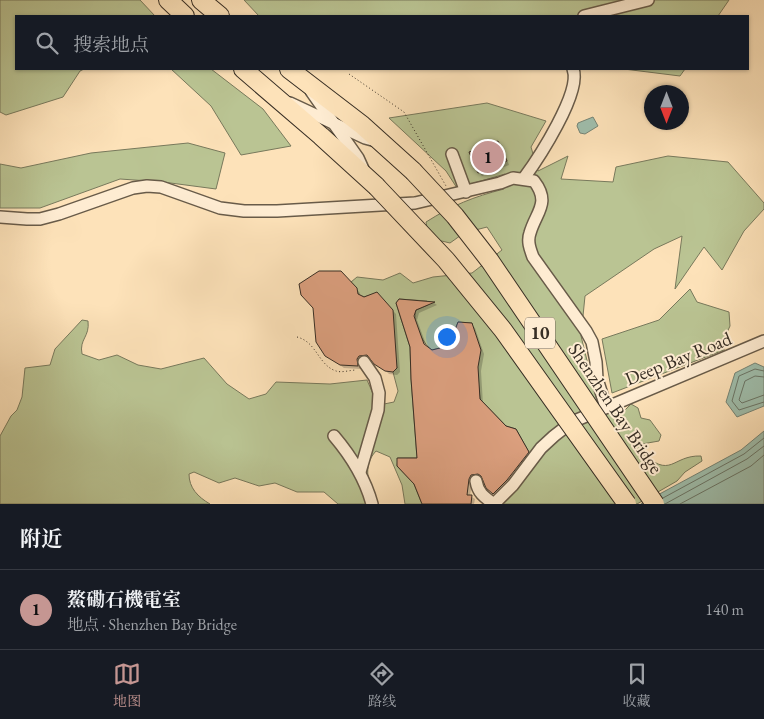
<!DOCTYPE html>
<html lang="zh">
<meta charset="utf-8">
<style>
:root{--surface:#171b24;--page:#242831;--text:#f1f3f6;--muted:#9ea1a6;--line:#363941;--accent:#c59692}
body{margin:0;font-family:"EB Garamond","Noto Serif SC",serif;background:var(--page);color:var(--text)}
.compass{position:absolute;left:644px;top:85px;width:45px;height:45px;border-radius:50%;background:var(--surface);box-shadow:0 1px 4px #0004;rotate:180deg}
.you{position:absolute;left:446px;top:336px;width:18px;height:18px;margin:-12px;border:4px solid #fff;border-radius:50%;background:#1a73e8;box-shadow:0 0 0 8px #1a73e833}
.badge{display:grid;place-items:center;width:32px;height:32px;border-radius:50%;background:var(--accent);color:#111;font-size:16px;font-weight:700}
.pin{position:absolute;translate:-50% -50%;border:2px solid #fff;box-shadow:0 1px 5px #0006}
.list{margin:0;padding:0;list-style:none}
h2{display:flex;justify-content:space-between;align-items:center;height:65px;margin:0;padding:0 20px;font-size:21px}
h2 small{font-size:16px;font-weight:400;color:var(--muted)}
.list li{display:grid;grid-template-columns:32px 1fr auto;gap:15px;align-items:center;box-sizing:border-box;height:80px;padding:0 20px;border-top:1px solid var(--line)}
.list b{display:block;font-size:19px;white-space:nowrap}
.list p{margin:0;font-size:16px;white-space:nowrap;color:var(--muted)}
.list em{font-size:16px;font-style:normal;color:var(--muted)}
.icon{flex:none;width:28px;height:28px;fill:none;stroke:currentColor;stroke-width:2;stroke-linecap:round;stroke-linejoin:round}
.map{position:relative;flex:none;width:764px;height:504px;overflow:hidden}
.search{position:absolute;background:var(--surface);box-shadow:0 1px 4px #0004;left:15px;right:15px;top:15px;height:55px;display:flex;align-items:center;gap:12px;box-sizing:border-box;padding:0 18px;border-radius:0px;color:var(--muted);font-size:19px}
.sheet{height:145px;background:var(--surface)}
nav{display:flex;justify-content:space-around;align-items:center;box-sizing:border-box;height:70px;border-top:1px solid var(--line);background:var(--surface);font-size:14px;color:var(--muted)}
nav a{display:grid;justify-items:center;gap:2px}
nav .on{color:var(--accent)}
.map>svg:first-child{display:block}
.green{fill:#bac493;stroke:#78795c}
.water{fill:#9fbeac;stroke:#758476}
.shadow{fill:#0003}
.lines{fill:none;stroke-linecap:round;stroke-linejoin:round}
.shore{stroke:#6b7668;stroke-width:1}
.building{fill:#db9f7e;stroke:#372e24}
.minor-casing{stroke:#685b49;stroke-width:14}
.highway-casing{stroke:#372e24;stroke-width:20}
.path{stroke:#372e24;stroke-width:1;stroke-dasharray:1 2.5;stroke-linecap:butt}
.minor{stroke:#feecd2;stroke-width:11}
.highway{stroke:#fde2b9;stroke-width:18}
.highway-bridge-casing{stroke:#372e24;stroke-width:20;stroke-linecap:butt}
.highway-bridge{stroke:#fde2b9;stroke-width:18}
.labels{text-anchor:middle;stroke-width:4;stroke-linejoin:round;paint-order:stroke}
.shield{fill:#feecd2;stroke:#736758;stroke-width:1}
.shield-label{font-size:18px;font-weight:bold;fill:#372e24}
.street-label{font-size:19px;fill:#372e24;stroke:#feecd2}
</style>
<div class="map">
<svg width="764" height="504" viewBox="0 0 764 504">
<rect width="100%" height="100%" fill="#fde2b9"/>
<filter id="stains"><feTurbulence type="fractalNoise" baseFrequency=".004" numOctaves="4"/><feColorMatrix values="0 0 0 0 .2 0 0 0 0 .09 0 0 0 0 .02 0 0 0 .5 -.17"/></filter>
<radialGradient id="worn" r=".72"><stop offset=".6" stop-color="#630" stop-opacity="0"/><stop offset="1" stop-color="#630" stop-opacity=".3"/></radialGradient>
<g class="green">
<polygon points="0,0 140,0 155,16 16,16 16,69 84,69 80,71 63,97 6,115 0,112"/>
<polygon points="244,0 729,0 718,16 259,16"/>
<polygon points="171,69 211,69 263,109 291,146 241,155 211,106"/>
<polygon points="624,69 685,69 680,76"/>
<path d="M487,103L546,121L531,147L538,171L568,156L561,179L613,182L616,167L668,156L728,162L764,203V209L744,231L722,270L704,247L675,289L682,236L654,249L585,296L581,336L598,405L578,414L531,456L516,429L506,426L480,399L472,323L458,322L452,338L442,341L440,348L432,350C422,343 412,322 416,310L428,305L427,301L399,299L396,303L410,347L411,379L417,458H398L397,466L414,484L422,504H405L402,485L390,457L376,451C361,467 370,485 375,504H338L324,492H297L275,483L259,486L235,478L219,483L194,472L189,474C189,488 198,497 210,504H0V436L11,416L17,410L22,397L25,368L50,365L55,349L82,320L88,321C90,337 79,339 82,354L99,360L117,355L138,365L161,369L204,358L227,384L249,399L266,394L276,382L330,384L367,380L374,396L384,404L394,402L398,391L393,372L397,368L377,293L364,297L358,294L351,282L357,277L383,280L400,273L413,283L433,277L472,273L502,250L487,227L464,233L450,243L429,238L426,222C453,205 473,197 504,189L505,174L457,188L446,171L389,118Z"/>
<polygon points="188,143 225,153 216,189 163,182 120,179 40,208 0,208 0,164 21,168 91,153"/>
<polygon points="690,289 697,302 729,312 730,326 724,339 724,350 612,393 602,339 659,320"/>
<path d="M631,404L638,408L641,418L650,420L661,435L659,441L642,444L640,451C672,481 671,455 701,456L702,461L685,472L677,481L637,504H502L543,452L574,424L615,405L625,410Z"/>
</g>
<g class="water">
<polygon points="593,117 598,126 585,134 580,133 577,126 578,123"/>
<polygon points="755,363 764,367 764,406 737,417 726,402 735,373"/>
<polygon points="764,431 764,504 641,504 741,450"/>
</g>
<g class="shadow">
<polygon points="498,142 502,145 509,165 482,176 479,172"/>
<polygon points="344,276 360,293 360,296 364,298 377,294 396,314 400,372 397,375 389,374 372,358 368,357 360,362 360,369 344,368 326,355"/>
<polygon points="400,300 434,303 437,305 419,313 417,320 427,347 432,351 441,349 471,324 475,328 484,354 481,371 483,404 506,427 516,430 519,434 531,456 497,497 487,487 482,477 475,478 472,483 470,496 475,499 474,504 423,504 418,459 412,347"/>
</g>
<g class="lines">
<g class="shore">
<polyline points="764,371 755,369 739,376 732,401 739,410 764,402"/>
<polyline points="764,377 755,376 745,381 739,400 742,403 764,395"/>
<polyline points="663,498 744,454 764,438"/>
<polyline points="665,504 747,459 764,446"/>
<polyline points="680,504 751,466 764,455"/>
</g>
</g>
<g class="building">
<polygon points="498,141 507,161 478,173 469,152"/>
<polygon points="319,271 341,271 357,288 358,294 364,297 377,292 393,310 397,368 393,372 385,371 374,364 367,355 359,356 357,359 358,366 340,365 325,356 316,342 313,308 301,295 299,284"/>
<polygon points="399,299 435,302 416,310 414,316 424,344 432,350 440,348 442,341 452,338 458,322 472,323 481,350 478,367 480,399 506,426 516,429 529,452 507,480 493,494 486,488 481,476 478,474 471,475 469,479 467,495 472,495 471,504 422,504 414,484 397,466 397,458 417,458 411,379 410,347 396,303"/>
</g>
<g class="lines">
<g class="minor-casing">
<g id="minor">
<polyline points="584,16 648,0"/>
<polyline points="311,91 358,158 363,169"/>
<polyline points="290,103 365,138 376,141"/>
<polyline points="452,154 466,192"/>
<path d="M524,178C538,159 582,92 573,69"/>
<path d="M0,217L27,219H40L59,214L133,188L147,186L161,187L220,208L244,211H277L415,203L500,183L513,178L534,181C551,203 536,212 530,233C527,241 530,249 533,257L586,331L592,342L596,362L597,379L606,407"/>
<path d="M334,436C351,456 365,478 372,504"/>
<polyline points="360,472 378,410 379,393 375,378 364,362"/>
<path d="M476,481C478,493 484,497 494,504"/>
<polyline points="494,504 513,485 541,448 554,436 572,422 764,341"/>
</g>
</g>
<g class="highway-casing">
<g id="highway">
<polyline points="168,0 185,16"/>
<polyline points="201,0 220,16"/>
<polyline points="243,69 321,136 376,186"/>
<polyline points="289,69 362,125 413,171"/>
</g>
</g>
<g class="path">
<polyline points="349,74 404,112 446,186"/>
<path d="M297,337C317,342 318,365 336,371C341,373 351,370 356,370"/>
</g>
<use href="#minor" class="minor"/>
<use href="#highway" class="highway"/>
<g class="highway-bridge-casing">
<g id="highway-bridge">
<polyline points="413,171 455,216 490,261 655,504"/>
<polyline points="376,186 446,260 503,330 627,504"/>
</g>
</g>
<use href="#highway-bridge" class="highway-bridge"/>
</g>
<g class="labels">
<rect class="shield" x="525" y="317.5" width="30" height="31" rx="4"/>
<g class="shield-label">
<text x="540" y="339">10</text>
</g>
<g class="street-label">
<text transform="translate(678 358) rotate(-22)" y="7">Deep Bay Road</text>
<text transform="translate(616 408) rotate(56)" y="7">Shenzhen Bay Bridge</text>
</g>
</g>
<rect width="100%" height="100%" filter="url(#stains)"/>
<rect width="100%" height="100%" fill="url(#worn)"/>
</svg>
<svg class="compass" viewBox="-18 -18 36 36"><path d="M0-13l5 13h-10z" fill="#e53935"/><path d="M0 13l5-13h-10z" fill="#9ea1a6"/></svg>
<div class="you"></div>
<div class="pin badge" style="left:488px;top:157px">1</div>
<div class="search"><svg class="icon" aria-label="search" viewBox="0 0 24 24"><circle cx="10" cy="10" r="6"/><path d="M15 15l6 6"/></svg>搜索地点</div>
</div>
<section class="sheet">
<h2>附近<small></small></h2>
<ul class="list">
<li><span class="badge">1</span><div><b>鰲磡石機電室</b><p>地点 · Shenzhen Bay Bridge</p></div><em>140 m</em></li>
</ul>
</section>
<nav>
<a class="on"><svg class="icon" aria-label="map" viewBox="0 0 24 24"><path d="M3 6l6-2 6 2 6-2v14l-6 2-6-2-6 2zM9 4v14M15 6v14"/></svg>地图</a>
<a><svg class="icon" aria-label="directions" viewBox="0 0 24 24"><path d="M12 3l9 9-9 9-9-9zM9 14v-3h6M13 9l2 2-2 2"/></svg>路线</a>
<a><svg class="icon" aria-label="saved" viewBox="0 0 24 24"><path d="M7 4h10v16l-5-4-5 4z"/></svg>收藏</a>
</nav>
